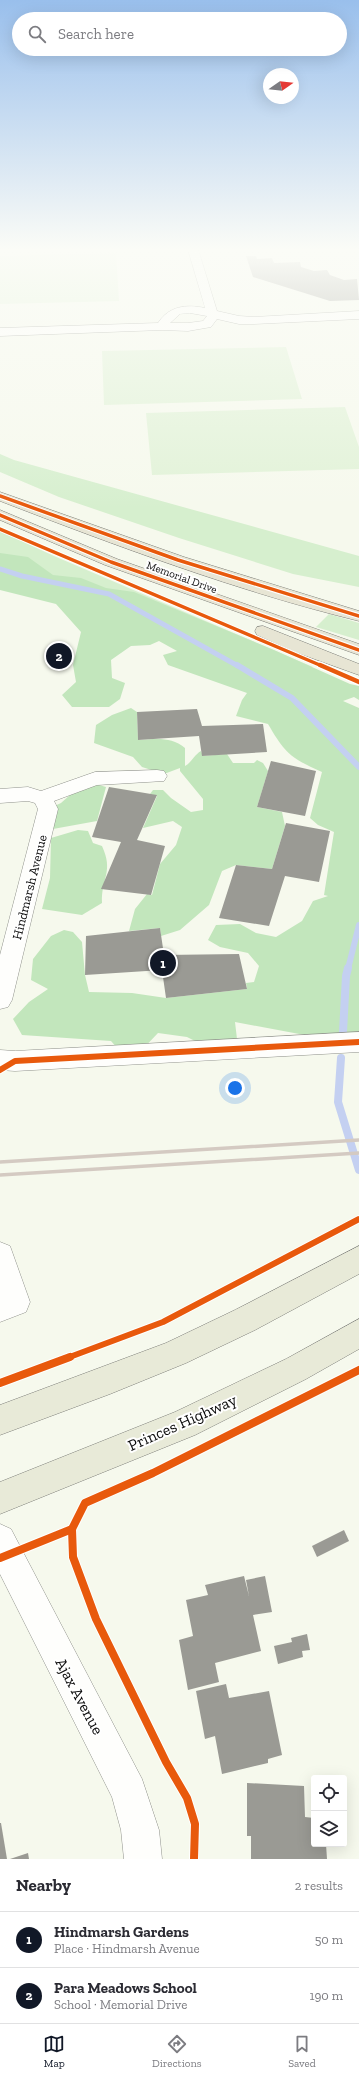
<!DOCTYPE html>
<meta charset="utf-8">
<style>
:root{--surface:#fff;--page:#f2f2f3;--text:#2b2b33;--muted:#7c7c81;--line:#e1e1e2;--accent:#111827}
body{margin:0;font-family:"Zilla Slab",serif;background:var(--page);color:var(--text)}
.controls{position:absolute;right:12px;bottom:12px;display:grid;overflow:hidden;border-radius:4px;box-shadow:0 4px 16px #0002}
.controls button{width:36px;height:36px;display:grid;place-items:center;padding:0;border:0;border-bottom:1px solid var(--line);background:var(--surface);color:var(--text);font:20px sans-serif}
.compass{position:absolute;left:263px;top:68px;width:36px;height:36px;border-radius:50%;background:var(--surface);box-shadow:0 4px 16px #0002;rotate:76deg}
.you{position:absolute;left:235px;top:1088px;width:14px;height:14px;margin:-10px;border:3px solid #fff;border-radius:50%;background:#1a73e8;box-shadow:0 0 0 6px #1a73e833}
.badge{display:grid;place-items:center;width:26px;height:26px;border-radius:50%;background:var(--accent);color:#fff;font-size:13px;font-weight:700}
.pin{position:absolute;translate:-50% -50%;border:2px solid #fff;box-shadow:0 1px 4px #0006}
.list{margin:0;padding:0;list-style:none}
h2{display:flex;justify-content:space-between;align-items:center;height:52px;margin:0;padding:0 16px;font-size:17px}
h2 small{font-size:13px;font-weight:400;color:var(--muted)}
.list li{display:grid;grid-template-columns:26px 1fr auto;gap:12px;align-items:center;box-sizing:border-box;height:56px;padding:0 16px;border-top:1px solid var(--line)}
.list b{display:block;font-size:15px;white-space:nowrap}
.list p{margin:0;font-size:13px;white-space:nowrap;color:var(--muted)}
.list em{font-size:13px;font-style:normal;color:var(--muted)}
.icon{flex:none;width:22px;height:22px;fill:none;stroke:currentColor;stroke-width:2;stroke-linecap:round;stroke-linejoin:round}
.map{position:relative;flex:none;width:359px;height:1859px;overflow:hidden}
.search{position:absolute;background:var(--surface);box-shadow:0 4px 16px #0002;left:12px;right:12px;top:12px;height:44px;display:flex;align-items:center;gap:10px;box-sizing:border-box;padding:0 14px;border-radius:22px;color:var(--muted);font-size:15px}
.sheet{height:164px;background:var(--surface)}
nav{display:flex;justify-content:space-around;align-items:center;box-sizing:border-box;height:56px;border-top:1px solid var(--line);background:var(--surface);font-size:11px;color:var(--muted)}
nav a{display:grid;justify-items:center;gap:2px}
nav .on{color:var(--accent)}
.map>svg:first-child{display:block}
.green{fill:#d6efce}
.forest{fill:#c2e6bc}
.pitch{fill:#e1f2d7}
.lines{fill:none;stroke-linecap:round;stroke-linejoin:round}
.stream-far2{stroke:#c4d0f1;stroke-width:5}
.stream-far1{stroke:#c4d0f1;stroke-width:6}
.stream{stroke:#c4d0f1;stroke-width:8}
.building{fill:#9a9a94}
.minor-casing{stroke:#90928c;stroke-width:1}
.major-casing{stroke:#7e7f7a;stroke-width:1}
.highway-casing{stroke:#7e7f7a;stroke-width:1}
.minor{fill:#fefefc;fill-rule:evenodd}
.major{fill:#e8ead8;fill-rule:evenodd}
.highway{fill:#e7e5d4;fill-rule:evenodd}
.rail{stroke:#d4cac2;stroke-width:3.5}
.cycleway-far3-casing{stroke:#fff;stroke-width:5.5}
.cycleway-far2-casing{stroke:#fff;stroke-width:7}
.cycleway-far1-casing{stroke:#fff;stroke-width:8}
.cycleway-casing{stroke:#fff;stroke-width:10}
.cycleway-far3{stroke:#e8590c;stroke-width:3.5}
.cycleway-far2{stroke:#e8590c;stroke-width:4.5}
.cycleway-far1{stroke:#e8590c;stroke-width:6}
.cycleway{stroke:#e8590c;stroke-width:8}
.labels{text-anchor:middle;stroke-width:4;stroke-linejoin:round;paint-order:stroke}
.far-street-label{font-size:11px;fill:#0a0a0a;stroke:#fff}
.street-label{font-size:13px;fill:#0a0a0a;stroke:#fff}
.near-street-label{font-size:16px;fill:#0a0a0a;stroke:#fff}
</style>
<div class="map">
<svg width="359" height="1859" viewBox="0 0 359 1859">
<rect width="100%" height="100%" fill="#f6f9ed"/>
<g class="green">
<polygon points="0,454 14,460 359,556 359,587 293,574 179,538 59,497 0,472"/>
<polygon points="0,531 54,556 313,667 233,676 98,607 0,573"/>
<polygon points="329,614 359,623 359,640 316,627"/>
</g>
<g class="forest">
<path d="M0,553L28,557L53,575L81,578L106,588L134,592L274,650L350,684L359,686V700L354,697L343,701L359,708V1035L310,1036L235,1022L237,1039L213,1050L187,1037L158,1033L137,1055L118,1049L111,1041L22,1035L13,1019L29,1002L48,989L31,980L33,959L51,936L64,930L73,932L82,942L85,975L89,992L132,993L166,998L247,989L246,983L254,982L259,966L248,953L220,947L208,940L216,925L240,924L256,933L276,937L302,921L313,901L328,896L324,895L334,832L318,825L310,818L322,772C290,758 285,753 268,724L236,716L242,700L247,693L168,665L163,655L177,651L159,641L150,645L131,646L111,660L112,678L125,683L120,699L109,707H72L62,695L76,682L73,665L81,632L56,604L0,590Z"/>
<path d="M131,708L137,712L138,740C155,739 171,736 185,748V766C192,762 194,755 201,751L203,756L227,754L233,763H254L257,760L263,763L268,771L257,807L282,812L285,826L272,869L236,865L222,871L209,905L180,930L161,936L160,928L129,931L135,909L147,894L152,895L160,864L176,845L182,827L173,821L143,828L157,796L150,794L153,790H163L171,798L191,812L203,810V799L180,771V768L164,774L142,767L133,757L94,743L96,725L112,715Z"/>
<polygon points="99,785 106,787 97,821 53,829 48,809 61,803 79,787"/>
<path d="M78,830L88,831L93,843L102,846C114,872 101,878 102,903L82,915L42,909L50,878L51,838Z"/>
</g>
<g class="pitch">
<polygon points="116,253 119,301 0,304 0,256"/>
<polygon points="286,347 302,399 104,405 102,351"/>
<polygon points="345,407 359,447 359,469 152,475 146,413"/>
</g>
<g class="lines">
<polyline class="stream-far2" points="0,569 22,576 109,594 238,666"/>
<g class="stream-far1">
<polyline points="237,665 292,698 359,767"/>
<polyline points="348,969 359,925"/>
</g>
<g class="stream">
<polyline points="343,1032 346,976 348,968"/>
<polyline points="341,1058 338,1102 359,1170"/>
</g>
</g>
<g class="building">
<polygon points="246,256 256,256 257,259 272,258 274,263 300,262 301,267 314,271 327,270 330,275 344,280 357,279 359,300 330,301 253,277"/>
<polygon points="197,709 202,726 263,724 267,752 202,756 199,736 138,740 137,712"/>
<polygon points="271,761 316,771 305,816 257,807"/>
<polygon points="109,787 157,795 137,840 165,846 151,895 101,889 121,842 92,837"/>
<polygon points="286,823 330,831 319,882 285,876 269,926 219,918 236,865 272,869"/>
<polygon points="160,928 164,955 239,954 247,989 166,998 162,970 85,975 86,936"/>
<polygon points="344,1530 349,1541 317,1557 312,1546"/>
<polygon points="244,1576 249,1596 246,1580 265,1576 272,1612 253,1615 261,1651 215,1663 219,1682 188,1690 179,1640 193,1636 186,1600 208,1595 205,1585"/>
<polygon points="307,1634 310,1650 302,1651 303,1657 278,1664 274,1646 292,1642 291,1638"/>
<polygon points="226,1684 229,1698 269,1691 282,1755 268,1759 268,1763 222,1774 215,1736 205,1739 196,1691"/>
<polygon points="247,1783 304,1786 305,1817 314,1818 314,1844 326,1844 327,1859 251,1859 251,1836 247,1836"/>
<polygon points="0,1823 1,1823 7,1859 0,1859"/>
<polygon points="28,1853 29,1859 10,1859"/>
</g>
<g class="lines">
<g class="minor-casing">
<g id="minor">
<path d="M188,249H198L217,311L239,316L254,317L359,311V319L254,324H239L217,319L211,327L188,331L162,330L0,336V328L158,323C169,306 186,304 205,308ZM190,313L207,316L203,321L188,323H170L180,314Z"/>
<polygon points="157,770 164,771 167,776 164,781 97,785 54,801 58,809 12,1000 8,1007 0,1009 0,955 38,809 35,803 28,801 0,803 0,789 28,787 41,791 95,772"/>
<polygon points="359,1032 359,1052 15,1071 0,1070 0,1050 15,1051"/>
<polygon points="0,1242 10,1246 30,1302 26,1312 0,1322"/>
<polygon points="0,1524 11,1529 142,1779 159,1830 162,1859 124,1859 121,1830 112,1797 0,1574"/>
</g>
</g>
<g class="major-casing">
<g id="major">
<polygon points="359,1246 359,1274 255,1330 186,1363 110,1394 0,1435 0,1405 166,1343 235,1310"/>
<polygon points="359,1319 359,1349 306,1379 195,1435 0,1514 0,1482 175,1412 286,1359"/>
</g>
</g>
<g class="highway-casing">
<g id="highway">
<path d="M0,492L184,557L359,611V621C237,591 117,546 0,501Z"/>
<polygon points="0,510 117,559 359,644 359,655 105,565 0,520"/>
<polygon points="263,626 359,664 359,675 295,652 257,635 255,631 257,627"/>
</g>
</g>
<use href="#minor" class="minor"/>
<use href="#major" class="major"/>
<use href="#highway" class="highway"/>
<g class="rail">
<polyline points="0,1162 359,1140"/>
<polyline points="0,1175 359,1153"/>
</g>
<g class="cycleway-far3-casing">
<g id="cycleway-far3">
<polyline points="0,496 178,560 359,616"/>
<polyline points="0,515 111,562 359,650"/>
<polyline points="0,529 322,666"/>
</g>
</g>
<g class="cycleway-far2-casing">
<polyline id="cycleway-far2" points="320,665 359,682"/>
</g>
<g class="cycleway-far1-casing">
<g id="cycleway-far1">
<polyline points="0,1070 15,1061 359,1042"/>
<polyline points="67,1358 163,1322 359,1219"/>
</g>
</g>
<g class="cycleway-casing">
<g id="cycleway">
<polyline points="0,1383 70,1357"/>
<polyline points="0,1558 72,1529"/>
<polyline points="194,1859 195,1824 187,1798 166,1762 96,1619 73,1557 72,1529 85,1503 153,1473 359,1370"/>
</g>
</g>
<use href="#cycleway-far3" class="cycleway-far3"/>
<use href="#cycleway-far2" class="cycleway-far2"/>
<use href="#cycleway-far1" class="cycleway-far1"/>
<use href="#cycleway" class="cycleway"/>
</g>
<linearGradient id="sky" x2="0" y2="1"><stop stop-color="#99bfec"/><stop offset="0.49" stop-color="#fbfcf7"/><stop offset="1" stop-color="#fbfcf7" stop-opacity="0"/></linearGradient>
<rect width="359" height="509" fill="url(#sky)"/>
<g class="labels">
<g class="far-street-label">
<text transform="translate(182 577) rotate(20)" y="4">Memorial Drive</text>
</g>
<g class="street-label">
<text transform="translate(29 887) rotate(-76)" y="5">Hindmarsh Avenue</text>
</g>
<g class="near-street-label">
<text transform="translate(182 1422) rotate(-24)" y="6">Princes Highway</text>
<text transform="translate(80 1696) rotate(62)" y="6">Ajax Avenue</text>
</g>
</g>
</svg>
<div class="controls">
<button><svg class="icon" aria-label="locate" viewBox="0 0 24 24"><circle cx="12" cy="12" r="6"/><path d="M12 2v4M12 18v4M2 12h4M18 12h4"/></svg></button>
<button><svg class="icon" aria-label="layers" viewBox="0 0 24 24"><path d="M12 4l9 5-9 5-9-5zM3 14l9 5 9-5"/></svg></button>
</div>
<svg class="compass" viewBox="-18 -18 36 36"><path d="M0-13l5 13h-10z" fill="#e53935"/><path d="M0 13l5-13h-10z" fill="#7c7c81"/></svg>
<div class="you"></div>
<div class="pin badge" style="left:163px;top:963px">1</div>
<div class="pin badge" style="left:59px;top:656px">2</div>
<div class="search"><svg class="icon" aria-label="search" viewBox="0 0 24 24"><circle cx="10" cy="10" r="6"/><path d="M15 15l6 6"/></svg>Search here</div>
</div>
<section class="sheet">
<h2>Nearby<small>2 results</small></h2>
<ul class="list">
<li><span class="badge">1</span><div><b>Hindmarsh Gardens</b><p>Place · Hindmarsh Avenue</p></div><em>50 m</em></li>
<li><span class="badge">2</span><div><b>Para Meadows School</b><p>School · Memorial Drive</p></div><em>190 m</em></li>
</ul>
</section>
<nav>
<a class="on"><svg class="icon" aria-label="map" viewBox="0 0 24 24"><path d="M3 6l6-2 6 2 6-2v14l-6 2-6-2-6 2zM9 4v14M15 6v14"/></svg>Map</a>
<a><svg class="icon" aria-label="directions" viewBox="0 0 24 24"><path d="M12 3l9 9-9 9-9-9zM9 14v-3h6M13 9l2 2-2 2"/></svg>Directions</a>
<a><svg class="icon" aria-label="saved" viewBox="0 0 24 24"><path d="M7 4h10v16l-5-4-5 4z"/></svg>Saved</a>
</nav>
